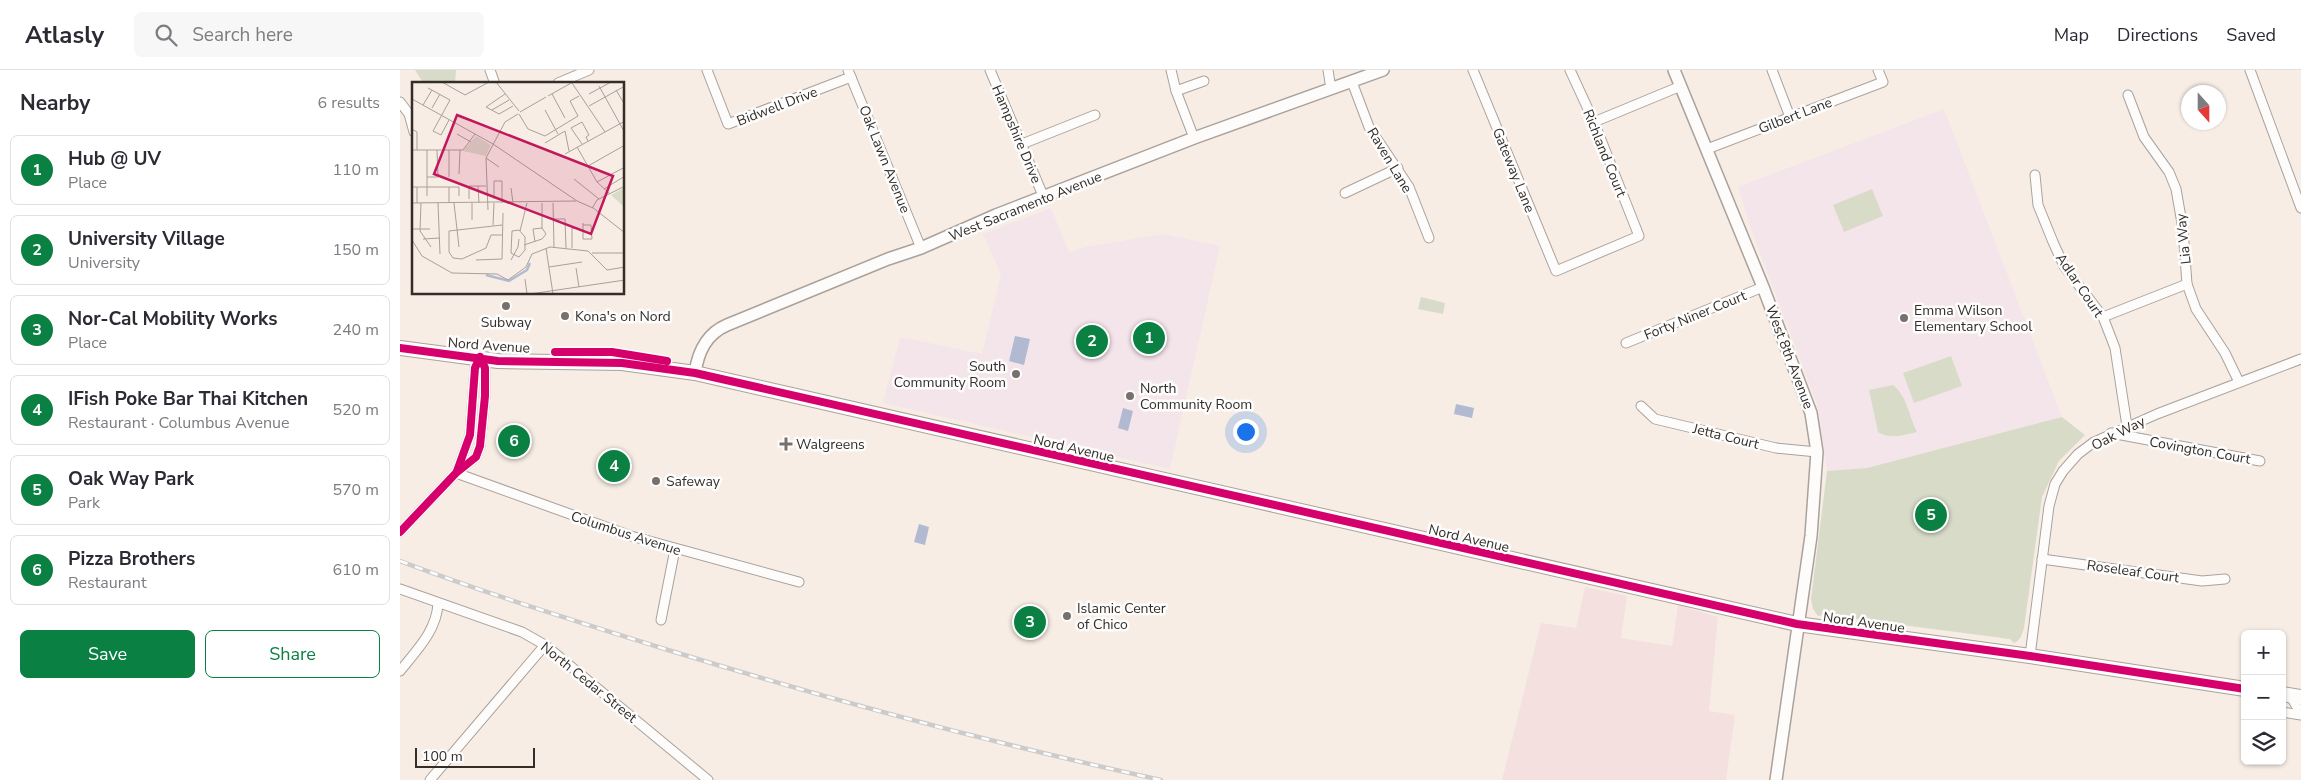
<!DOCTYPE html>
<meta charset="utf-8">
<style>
:root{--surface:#fff;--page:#f7f7f7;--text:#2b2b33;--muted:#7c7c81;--line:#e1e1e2;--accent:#0b8043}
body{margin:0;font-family:"Nunito Sans",sans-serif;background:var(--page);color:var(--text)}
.controls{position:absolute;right:15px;bottom:15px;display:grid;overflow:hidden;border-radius:8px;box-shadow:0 1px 4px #0004}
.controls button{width:45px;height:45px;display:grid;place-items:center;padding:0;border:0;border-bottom:1px solid var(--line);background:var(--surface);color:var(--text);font:25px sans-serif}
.compass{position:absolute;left:1781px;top:15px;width:45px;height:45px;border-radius:50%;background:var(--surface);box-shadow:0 1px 4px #0004;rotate:159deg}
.scale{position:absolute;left:15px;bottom:12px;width:120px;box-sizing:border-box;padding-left:5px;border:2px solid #342d28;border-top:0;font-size:14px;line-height:18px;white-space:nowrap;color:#342d28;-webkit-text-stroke:4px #fdfdfd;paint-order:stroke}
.you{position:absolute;left:845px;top:361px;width:18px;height:18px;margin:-12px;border:4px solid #fff;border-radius:50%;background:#1a73e8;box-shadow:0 0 0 8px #1a73e833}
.badge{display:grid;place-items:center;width:32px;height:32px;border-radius:50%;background:var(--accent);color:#fff;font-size:16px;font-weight:700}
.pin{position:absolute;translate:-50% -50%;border:2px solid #fff;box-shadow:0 1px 5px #0006}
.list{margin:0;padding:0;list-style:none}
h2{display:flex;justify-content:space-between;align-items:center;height:65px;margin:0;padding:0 20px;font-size:21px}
h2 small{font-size:16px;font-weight:400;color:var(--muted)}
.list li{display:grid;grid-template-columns:32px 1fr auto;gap:15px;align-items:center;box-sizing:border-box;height:70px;margin:0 10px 10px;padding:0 10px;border:1px solid var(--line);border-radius:8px}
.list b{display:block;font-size:19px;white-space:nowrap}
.list p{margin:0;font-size:16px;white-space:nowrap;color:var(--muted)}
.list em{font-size:16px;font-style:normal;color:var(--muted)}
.actions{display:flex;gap:10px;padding:15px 20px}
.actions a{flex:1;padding:11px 0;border:1px solid var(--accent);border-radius:8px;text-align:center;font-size:18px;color:var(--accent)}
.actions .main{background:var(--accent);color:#fff}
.icon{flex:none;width:28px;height:28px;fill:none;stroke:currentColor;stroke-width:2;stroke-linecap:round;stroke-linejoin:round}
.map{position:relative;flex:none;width:1901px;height:710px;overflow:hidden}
header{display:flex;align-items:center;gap:30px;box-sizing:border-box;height:70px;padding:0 25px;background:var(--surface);border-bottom:1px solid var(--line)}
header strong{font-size:24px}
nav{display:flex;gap:28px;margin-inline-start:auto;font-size:18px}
.search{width:350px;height:45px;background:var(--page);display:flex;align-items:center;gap:12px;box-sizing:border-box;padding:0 18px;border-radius:8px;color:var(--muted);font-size:19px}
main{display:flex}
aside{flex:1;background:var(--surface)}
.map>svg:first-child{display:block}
.industrial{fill:#f4e1df}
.education{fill:#f4e5ea}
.green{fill:#d9dbc9}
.water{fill:#b1bad1}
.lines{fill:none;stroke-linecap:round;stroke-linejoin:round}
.minor-casing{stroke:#a9a29c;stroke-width:11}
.tertiary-casing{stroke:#a9a29c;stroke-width:14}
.primary-casing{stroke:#a9a29c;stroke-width:16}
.minor{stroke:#fefcfb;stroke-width:9}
.tertiary{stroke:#fefcfb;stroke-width:11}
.primary{stroke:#fefcfb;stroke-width:14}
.rail-casing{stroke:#cdcbc9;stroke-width:4.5}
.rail{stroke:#fdfdfd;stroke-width:2.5;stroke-dasharray:8;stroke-linecap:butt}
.cycleway-casing{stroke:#fdfdfd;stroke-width:11}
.cycleway{stroke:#d6006c;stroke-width:8}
.poi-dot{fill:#78706a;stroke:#fdfdfd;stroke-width:2}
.labels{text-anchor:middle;stroke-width:5;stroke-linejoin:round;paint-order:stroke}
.street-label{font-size:14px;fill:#342d28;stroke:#fdfdfd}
.poi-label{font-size:14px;fill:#342d28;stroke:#fdfdfd;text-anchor:start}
.inset-river{fill:none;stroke:#b1bad1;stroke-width:2.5}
.inset-road{fill:none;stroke:#a9a099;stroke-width:1}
.view{fill:#c2185b;fill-opacity:0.15;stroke:#c2185b;stroke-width:2.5}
.inset-edge{fill:none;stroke:#342d28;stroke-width:2.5}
</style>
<header>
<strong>Atlasly</strong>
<div class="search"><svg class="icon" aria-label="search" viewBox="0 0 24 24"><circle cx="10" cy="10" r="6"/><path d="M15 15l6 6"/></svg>Search here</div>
<nav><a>Map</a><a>Directions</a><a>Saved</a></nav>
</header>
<main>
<aside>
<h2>Nearby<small>6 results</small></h2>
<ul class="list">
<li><span class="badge">1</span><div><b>Hub @ UV</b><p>Place</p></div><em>110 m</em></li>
<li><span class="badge">2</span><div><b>University Village</b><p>University</p></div><em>150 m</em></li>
<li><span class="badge">3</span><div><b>Nor-Cal Mobility Works</b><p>Place</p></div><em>240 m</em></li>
<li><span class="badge">4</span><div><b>IFish Poke Bar Thai Kitchen</b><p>Restaurant · Columbus Avenue</p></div><em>520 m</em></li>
<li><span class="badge">5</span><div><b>Oak Way Park</b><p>Park</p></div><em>570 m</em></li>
<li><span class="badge">6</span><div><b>Pizza Brothers</b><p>Restaurant</p></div><em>610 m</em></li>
</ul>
<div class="actions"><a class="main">Save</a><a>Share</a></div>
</aside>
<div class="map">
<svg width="1901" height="710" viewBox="0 0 1901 710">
<rect width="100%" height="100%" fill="#f7ede5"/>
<polygon class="industrial" points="1185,517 1227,526 1221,568 1272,576 1278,535 1318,547 1309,641 1335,645 1326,710 1102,710 1141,553 1176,558"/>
<g class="education">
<polygon points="1544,39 1662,347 1467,398 1427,401 1417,334 1352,162 1338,117"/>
<polygon points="651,138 669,182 686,177 763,164 820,176 770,399 483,333 500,267 582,284 601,205 583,164"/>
</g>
<g class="green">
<polygon points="15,0 56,0 55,14 24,14"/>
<polygon points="1472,119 1483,146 1444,162 1433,135"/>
<polygon points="1021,227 1045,233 1043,244 1018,239"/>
<polygon points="1551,286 1562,316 1514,333 1503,303"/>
<path d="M1493,315C1507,326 1509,346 1517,362C1504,365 1490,370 1478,362L1469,320Z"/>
<path d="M1662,347L1685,365L1659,391L1642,427L1624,558C1622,564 1621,570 1614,573L1610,569L1425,545L1418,546L1413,539L1411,529L1427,401L1467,398Z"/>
</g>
<g class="water">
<polygon points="615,266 630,269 624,295 609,291"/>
<polygon points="1056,334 1074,338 1072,348 1054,344"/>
<polygon points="723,338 733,341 728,361 718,358"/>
<polygon points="519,454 529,457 525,475 514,472"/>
</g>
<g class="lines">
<g class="minor-casing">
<g id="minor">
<polyline points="90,0 95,14"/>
<polyline points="307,0 328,54 451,7"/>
<polyline points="448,0 521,178"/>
<polyline points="590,0 644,128"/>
<polyline points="771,0 776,21 794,68"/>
<polyline points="928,0 931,19"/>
<polyline points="1073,0 1156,201 1239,166 1194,52 1170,0"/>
<polyline points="1372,0 1390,47"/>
<polyline points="1850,0 1901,138"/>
<polyline points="952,12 969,57 1009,117 1029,168"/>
<polyline points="158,13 189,0"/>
<polyline points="776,21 804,11"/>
<polyline points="1728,25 1744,67 1769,102 1776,119 1783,159 1787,214 1796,239 1825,283 1839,312"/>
<polyline points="0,32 9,44 14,62"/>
<polyline points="1194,52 1281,16"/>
<polyline points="622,74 695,45"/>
<polyline points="1307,79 1483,12 1478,0"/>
<polyline points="1635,105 1638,135 1653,172 1664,196 1703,247 1715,278 1727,356"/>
<polyline points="945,123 998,98"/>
<polyline points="1703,247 1787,214"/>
<polyline points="1226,273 1363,217"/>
<polyline points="1241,336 1255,349 1376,378 1417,382"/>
<polyline points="1711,363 1860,391"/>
<polyline points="57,401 70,365 75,298 80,287"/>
<polyline points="56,403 231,466 399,512"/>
<polyline points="0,462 56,403 76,387 80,376 85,326 85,298 80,287"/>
<polyline points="1642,489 1802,511 1825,509"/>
<polyline points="0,519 122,562 145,575 308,710"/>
<polyline points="261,550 275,479"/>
<polyline points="1630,586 1649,436 1655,414 1663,401 1678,384 1694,372 1757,344 1901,289"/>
<path d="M0,601C17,580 37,560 38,533"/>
<polyline points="1890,625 1901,644"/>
<polyline points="1882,642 1901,645"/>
<polyline points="30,710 145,575"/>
</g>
</g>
<g class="tertiary-casing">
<g id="tertiary">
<polyline points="1274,0 1363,217 1411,343 1417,382 1411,466 1376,710"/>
<path d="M295,303C298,282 306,264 327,255L488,189L521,178L596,145L794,68L983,0"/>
</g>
</g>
<g class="primary-casing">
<g id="primary">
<polyline points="0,278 98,291 222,293 295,303 1397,554 1630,586 1845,619"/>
<polyline points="1882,624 1901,627"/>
</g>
</g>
<use href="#minor" class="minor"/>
<use href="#tertiary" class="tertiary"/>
<use href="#primary" class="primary"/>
<g class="rail-casing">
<path id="rail" d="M0,491C88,524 178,552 268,580C431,630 595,674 761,710"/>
</g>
<use href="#rail" class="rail"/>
<g class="cycleway-casing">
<g id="cycleway">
<polyline points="0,278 98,291 222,293 295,303 1397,554 1630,586 1845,619"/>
<polyline points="155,282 212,282 267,291"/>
<polyline points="57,401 70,365 75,298 80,287"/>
<polyline points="0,462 56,403 76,387 80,376 85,326 85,298 80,287"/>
</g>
</g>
<use href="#cycleway" class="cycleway"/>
</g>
<g class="poi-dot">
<circle cx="106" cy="236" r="5"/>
<circle cx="165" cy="246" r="5"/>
<circle cx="1504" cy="248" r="5"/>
<circle cx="616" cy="304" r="5"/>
<circle cx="730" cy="326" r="5"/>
<path d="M383.5 366.5h5v5h5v5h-5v5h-5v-5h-5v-5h5z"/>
<circle cx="256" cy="411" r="5"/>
<circle cx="667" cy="546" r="5"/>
</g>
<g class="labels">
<g class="street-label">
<text transform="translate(377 36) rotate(-21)" y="5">Bidwell Drive</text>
<text transform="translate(1395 45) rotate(-21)" y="5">Gilbert Lane</text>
<text transform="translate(617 64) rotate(67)" y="5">Hampshire Drive</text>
<text transform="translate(1205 83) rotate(68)" y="5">Richland Court</text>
<text transform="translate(485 89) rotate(68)" y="5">Oak Lawn Avenue</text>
<text transform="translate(990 90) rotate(59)" y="5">Raven Lane</text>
<text transform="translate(1114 100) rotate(68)" y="5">Gateway Lane</text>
<text transform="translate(625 136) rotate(-22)" y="5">West Sacramento Avenue</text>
<text transform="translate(1783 169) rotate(-96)" y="5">Lia Way</text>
<text transform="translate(1680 215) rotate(56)" y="5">Adlar Court</text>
<text transform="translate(1295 245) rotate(-22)" y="5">Forty Niner Court</text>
<text transform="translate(89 275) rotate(4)" y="5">Nord Avenue</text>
<text transform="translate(1390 287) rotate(69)" y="5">West 8th Avenue</text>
<text transform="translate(1718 363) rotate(-27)" y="5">Oak Way</text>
<text transform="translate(1326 366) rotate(14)" y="5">Jetta Court</text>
<text transform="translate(674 378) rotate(13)" y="5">Nord Avenue</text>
<text transform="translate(1800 380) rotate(10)" y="5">Covington Court</text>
<text transform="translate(226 463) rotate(18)" y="5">Columbus Avenue</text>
<text transform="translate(1069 468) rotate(13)" y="5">Nord Avenue</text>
<text transform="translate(1733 501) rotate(8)" y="5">Roseleaf Court</text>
<text transform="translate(1464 552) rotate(8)" y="5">Nord Avenue</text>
<text transform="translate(189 612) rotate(39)" y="5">North Cedar Street</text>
</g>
<g class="poi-label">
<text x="1514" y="245">Emma Wilson<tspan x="1514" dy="16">Elementary School</tspan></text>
<text x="175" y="251">Kona's on Nord</text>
<text x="106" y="257" text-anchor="middle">Subway</text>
<text x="606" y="301" text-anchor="end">South<tspan x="606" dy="16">Community Room</tspan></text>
<text x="740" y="323">North<tspan x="740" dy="16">Community Room</tspan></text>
<text x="396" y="379">Walgreens</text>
<text x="266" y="416">Safeway</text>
<text x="677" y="543">Islamic Center<tspan x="677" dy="16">of Chico</tspan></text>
</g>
</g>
<g transform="translate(12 12)">
<rect width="212" height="212" fill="#f7ede5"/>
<path d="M64,54L79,63L74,74L51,69ZM212,106L211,117L212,125L199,113Z" fill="#d9dbc9"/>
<path class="inset-river" d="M74,193L97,199L115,188L118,181"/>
<path class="inset-road" d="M30,0L53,13L77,0M84,0L107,29M160,1L193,50M187,4L213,51M16,6L38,18L21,49L29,53L37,38M204,8L213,23M93,12L74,25L87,32L101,24M140,12L153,36M177,12L199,0M136,14L161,0M0,17L81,62L165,119L181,126M11,23L20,8M177,24L213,4M20,26L28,12M80,28L97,18M133,28L146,52M108,30L134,15M107,32L116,47L133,54L166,34L158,19L167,14M0,47L5,50V68M45,52L59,60M133,61L153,49L157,69M170,62L159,46L170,40L177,53L174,55L176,59M165,65L185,100L198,112M0,68H51L63,52M15,68V114M37,68V95M153,72L213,39M74,76L87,85M176,84L213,63M47,92L48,68M15,95H26L25,68M162,97L187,117M185,100L213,85M66,104L67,121M0,105H47V114M37,105V121M99,106L101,121M192,107L213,94M57,117V104H74M82,117V99H90V121M0,121L164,119M5,121V105M9,121L8,149L19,165M26,121L28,172M42,121L47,165M130,121V146M141,121L142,165M180,125L213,151M181,125L185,118L213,104M76,128L74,76L93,40L106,32M142,137H153L154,166M60,138V121M171,141V157H180L179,143H171M81,143L82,121M0,147H18M100,149L107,148L113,155V168L107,175L99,171ZM108,149L115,121M90,153H79L74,166L50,177L41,176L37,170V149L90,143M11,157L28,156M0,158L10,174L40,191L85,192L96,198L114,185L120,172L138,165L176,169L195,188L213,185M123,160L121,147L130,146M112,163L130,157L134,152L130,146M134,166L141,212M160,166V146H166M180,171H213M64,178L90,177L91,131M99,178L106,165L107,157M137,185L170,180M164,186L167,205M113,197L115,212M118,212L213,198"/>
<path class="view" d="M45,33L201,94L179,152L22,92Z"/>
<rect width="212" height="212" class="inset-edge"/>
</g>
</svg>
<div class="controls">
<button>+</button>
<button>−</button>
<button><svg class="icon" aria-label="layers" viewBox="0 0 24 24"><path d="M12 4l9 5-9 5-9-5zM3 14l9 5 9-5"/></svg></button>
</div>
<svg class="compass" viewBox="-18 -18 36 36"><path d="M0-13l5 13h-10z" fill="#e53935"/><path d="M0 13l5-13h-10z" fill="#7c7c81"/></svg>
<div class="scale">100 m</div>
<div class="you"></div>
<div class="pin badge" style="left:749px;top:268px">1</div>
<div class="pin badge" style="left:692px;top:271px">2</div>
<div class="pin badge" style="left:630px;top:552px">3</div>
<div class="pin badge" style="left:214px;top:396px">4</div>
<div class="pin badge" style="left:1531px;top:445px">5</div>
<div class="pin badge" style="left:114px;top:371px">6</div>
</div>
</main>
